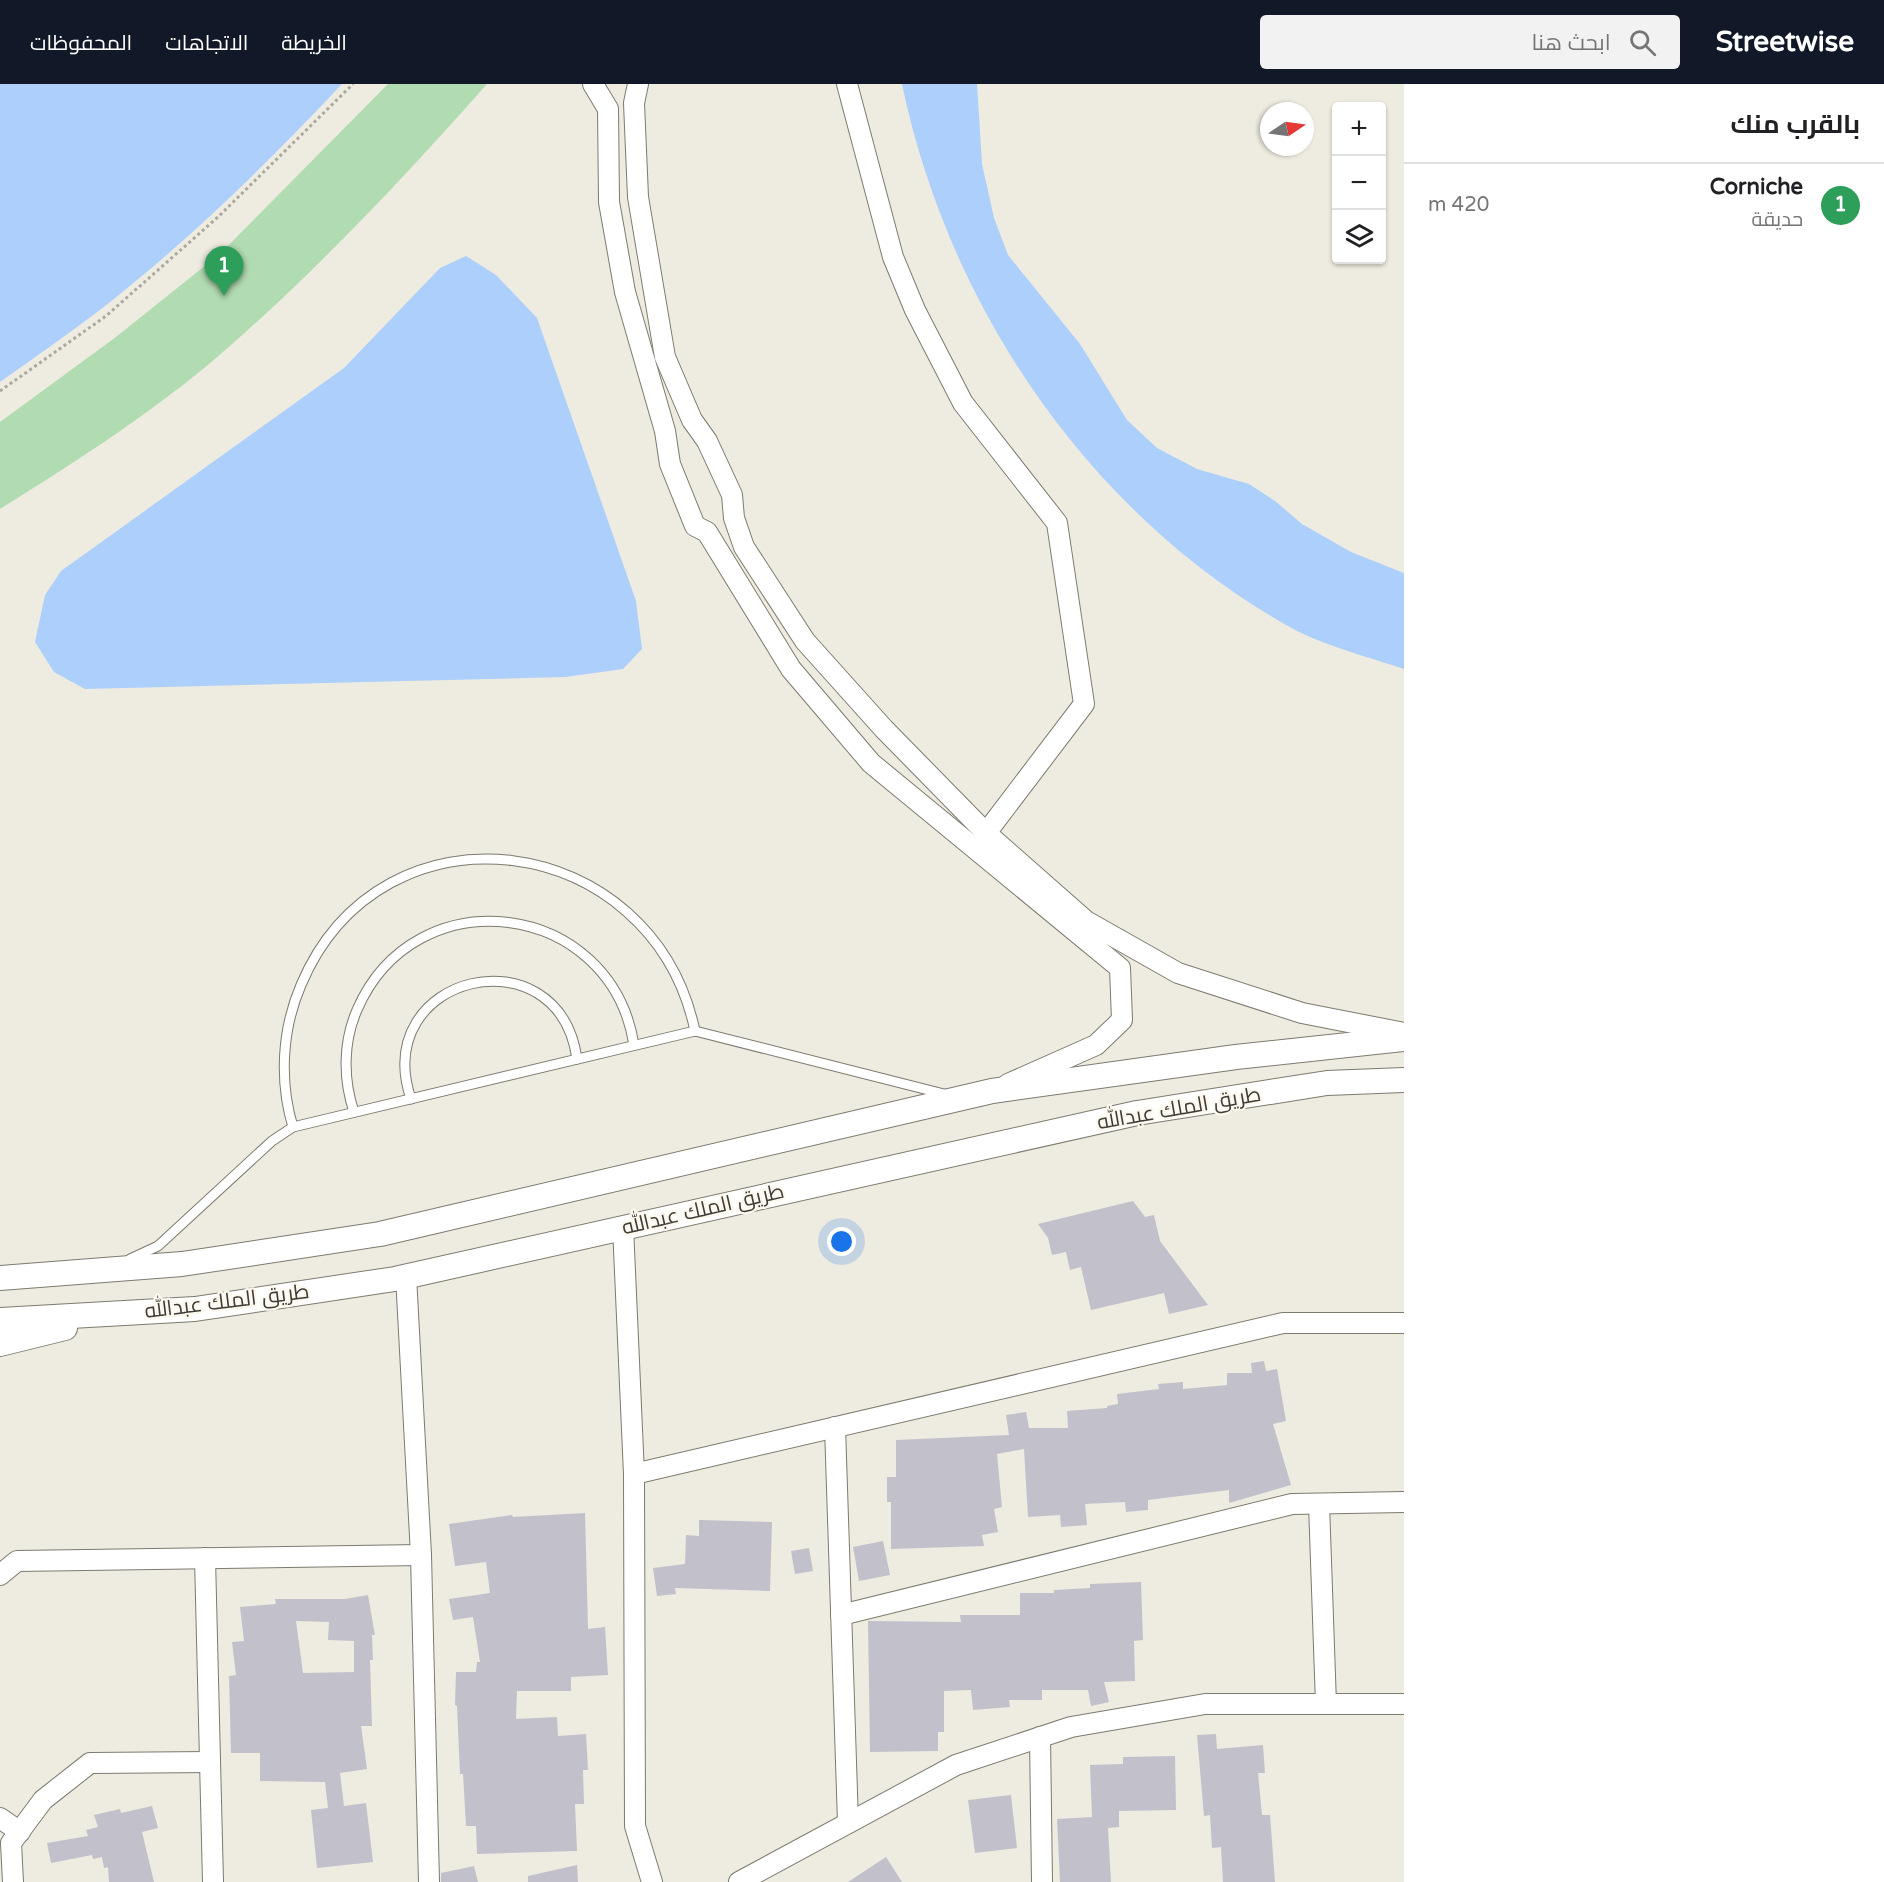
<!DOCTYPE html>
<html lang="ar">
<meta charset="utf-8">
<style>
:root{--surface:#fff;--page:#f2f2f2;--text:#202124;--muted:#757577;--line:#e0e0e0;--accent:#111827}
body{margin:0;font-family:"Varela Round",Cairo,sans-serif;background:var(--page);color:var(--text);direction:rtl}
.controls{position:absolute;right:18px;top:18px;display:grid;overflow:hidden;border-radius:6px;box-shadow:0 2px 4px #0004}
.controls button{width:54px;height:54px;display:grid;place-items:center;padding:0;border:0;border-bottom:2px solid var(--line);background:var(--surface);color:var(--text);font:30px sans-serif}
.compass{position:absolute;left:1260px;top:18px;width:54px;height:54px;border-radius:50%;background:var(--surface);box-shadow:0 2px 4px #0004;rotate:77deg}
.you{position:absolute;left:842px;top:1158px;width:21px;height:21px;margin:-15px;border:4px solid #fff;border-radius:50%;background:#1a73e8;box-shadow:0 0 0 9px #1a73e833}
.badge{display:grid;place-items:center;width:39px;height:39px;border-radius:50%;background:var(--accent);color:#fff;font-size:20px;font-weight:700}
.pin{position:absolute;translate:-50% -50px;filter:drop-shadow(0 2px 3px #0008)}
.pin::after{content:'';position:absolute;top:32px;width:21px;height:18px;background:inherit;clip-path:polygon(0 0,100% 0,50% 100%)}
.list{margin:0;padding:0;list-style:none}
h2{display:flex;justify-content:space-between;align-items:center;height:78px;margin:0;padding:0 24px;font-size:26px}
h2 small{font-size:20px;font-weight:400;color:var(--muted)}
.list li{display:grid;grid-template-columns:39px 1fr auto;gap:18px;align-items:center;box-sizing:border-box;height:84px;padding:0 24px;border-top:2px solid var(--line)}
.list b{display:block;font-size:22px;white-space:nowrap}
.list p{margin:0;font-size:20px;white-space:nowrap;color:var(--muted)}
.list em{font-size:20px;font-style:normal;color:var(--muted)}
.icon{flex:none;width:33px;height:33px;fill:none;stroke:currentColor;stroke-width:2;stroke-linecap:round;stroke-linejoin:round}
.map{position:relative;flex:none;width:1404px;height:1798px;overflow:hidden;direction:ltr}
header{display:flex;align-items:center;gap:36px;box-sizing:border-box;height:84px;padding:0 30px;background:var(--accent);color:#fff}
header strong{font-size:28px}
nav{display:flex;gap:33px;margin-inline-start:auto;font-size:21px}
.search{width:420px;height:54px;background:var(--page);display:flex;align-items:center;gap:15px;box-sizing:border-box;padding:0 21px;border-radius:6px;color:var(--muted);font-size:22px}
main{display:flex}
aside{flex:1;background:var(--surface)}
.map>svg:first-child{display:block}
.green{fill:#b1dbb1}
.water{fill:#adcffc}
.building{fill:#c2c1cb;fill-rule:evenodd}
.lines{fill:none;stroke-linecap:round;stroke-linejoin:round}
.service-casing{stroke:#7d7a70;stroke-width:11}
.minor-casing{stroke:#7d7a70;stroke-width:22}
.tertiary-casing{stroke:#7d7a70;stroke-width:26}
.path{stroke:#aba8a0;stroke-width:3;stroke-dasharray:3 3;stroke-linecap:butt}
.service{stroke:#fff;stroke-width:9}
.minor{stroke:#fff;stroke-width:20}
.tertiary{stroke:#fff;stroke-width:24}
.labels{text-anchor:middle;stroke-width:4.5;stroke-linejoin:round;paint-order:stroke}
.street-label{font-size:21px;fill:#3e3c38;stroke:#fcf8ed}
</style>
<header>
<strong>Streetwise</strong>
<div class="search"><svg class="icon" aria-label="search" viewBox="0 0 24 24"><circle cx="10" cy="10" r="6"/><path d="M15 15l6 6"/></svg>ابحث هنا</div>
<nav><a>الخريطة</a><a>الاتجاهات</a><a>المحفوظات</a></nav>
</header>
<main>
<aside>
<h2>بالقرب منك<small></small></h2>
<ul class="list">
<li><span class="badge" style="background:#2e9e5b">1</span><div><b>Corniche</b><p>حديقة</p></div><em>420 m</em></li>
</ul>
</aside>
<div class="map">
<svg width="1404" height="1798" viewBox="0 0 1404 1798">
<rect width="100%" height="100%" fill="#eeebe0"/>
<path class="green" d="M388,0H487C400,98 309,195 209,280C144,334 72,380 0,425V338L116,253L221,169Z"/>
<g class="water">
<path d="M0,0H342C266,81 184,161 96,229C64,253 32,275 0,298Z"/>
<path d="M902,0H977L982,80L994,134L1008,171L1080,260L1127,336L1157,364L1197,385L1249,400L1275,417L1302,440L1351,468L1404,489V585C1374,575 1324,561 1297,547C1093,436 949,226 902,0Z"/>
<polygon points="466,172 496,191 537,234 636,517 642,565 623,585 565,593 85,605 54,588 35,558 45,511 61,487 344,284 440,184"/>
</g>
<g class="building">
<polygon points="1133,1117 1145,1133 1154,1131 1160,1157 1208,1221 1169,1230 1164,1209 1091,1226 1081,1183 1070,1186 1066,1168 1052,1171 1048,1154 1038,1140"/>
<polygon points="1264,1277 1266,1287 1277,1285 1286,1337 1273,1340 1291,1401 1229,1419 1229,1406 1148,1416 1148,1426 1126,1428 1125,1418 1085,1420 1087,1441 1061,1443 1060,1431 1028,1433 1024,1365 997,1370 1002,1423 994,1425 998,1448 982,1451 984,1462 891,1465 891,1418 887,1418 887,1393 896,1393 896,1356 1009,1351 1006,1331 1026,1328 1029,1344 1068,1344 1067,1327 1107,1324 1107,1322 1118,1320 1117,1310 1159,1305 1158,1300 1183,1298 1183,1305 1227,1301 1227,1289 1252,1289 1251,1279"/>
<polygon points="585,1429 588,1545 605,1543 608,1591 571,1593 571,1607 517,1607 516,1635 557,1633 558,1652 586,1650 588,1686 583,1686 584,1720 575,1720 577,1767 477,1770 476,1742 466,1742 463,1690 460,1690 457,1622 455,1621 456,1588 476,1588 477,1578 480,1578 473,1533 453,1536 449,1515 490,1509 486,1478 455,1482 449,1440 512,1431 513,1433"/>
<polygon points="699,1436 772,1438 770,1507 675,1504 676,1510 657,1512 653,1484 685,1480 686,1451 699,1452"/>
<polygon points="883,1457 890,1491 859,1497 853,1463"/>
<polygon points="809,1464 813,1487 795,1490 791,1467"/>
<polygon points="1141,1498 1143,1556 1134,1557 1135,1597 1104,1598 1109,1618 1091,1622 1088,1606 1042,1606 1042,1616 1009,1616 1010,1623 973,1626 971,1606 944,1607 944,1648 938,1648 938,1667 870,1668 868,1537 961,1538 960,1531 1020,1531 1020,1509 1054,1509 1054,1506 1090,1504 1090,1500"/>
<path d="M368,1511L375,1551H372L373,1576H370L372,1642H361L367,1685L340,1689L344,1722L366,1719L373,1778L317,1784L311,1726L328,1724L325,1698L260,1697V1669H231L229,1592L236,1591L232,1558L244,1557L240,1523L276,1520L275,1515H345ZM296,1537L329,1538L328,1556L354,1557V1588L303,1589Z"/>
<polygon points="1216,1650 1217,1665 1263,1661 1265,1689 1258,1689 1262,1731 1270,1731 1275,1798 1223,1798 1221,1763 1212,1764 1210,1731 1204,1732 1197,1651"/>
<polygon points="1175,1672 1176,1726 1119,1727 1119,1743 1108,1744 1111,1798 1060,1798 1057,1735 1092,1733 1090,1681 1123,1680 1123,1673"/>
<polygon points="1011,1711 1017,1764 975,1769 968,1716"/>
<polygon points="152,1722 158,1744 142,1748 154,1798 109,1798 108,1783 104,1784 102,1773 93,1775 92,1771 51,1779 47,1759 88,1752 86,1746 98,1743 94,1731 120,1725 121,1729"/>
<polygon points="886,1773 902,1798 848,1798"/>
<polygon points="577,1781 578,1798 528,1798 528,1792"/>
<polygon points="474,1782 478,1798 441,1798 441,1789"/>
</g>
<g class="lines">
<g class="service-casing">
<g id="service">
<path d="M411,1015C369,890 559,846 577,975"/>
<path d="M354,1028C343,995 343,958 357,926C415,791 611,816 634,961"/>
<path d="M293,1043C279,997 282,945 301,901C382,709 653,746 695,947"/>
<polyline points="130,1175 158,1162 272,1057 293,1043 695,947 948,1011"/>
</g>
</g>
<g class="minor-casing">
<g id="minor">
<polyline points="593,0 608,25 609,118 625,208 665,347 670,380 695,442 707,448 791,585 871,679 1120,884 1122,936 1096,961 1008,1000"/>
<polyline points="638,0 634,19 638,113 665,273 692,336 707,357 732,411 734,434 744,463 805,557 884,645 986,749 1086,837 1178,889 1302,929 1404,949"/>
<polyline points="847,0 893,173 915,226 963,319 1057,439 1084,620 986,749 982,759"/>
<polyline points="623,1143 634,1390 635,1742 652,1798"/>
<polyline points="406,1192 421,1471 429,1798"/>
<polyline points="835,1343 848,1739"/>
<polyline points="634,1390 1283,1239 1404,1239"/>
<polyline points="1319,1420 1326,1620"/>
<polyline points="205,1474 213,1798"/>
<polyline points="0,1491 17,1477 421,1471"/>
<polyline points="841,1531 1292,1420 1404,1418"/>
<polyline points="1040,1653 1042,1798"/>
<polyline points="0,1734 20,1748"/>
<polyline points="13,1798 11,1759 43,1716 90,1679 210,1678"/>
<polyline points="739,1798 956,1681 1071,1643 1205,1620 1404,1620"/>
</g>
</g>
<g class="tertiary-casing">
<g id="tertiary">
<polyline points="0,1194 182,1180 380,1150 992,1007 1236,973 1404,955"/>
<polyline points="0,1236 195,1225 395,1195 1137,1029 1327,999 1404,996"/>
<polyline points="0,1260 65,1244"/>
</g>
</g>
<polyline class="path" points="0,307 106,232 218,133 353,0"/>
<use href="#service" class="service"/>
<use href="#minor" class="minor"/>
<use href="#tertiary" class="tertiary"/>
</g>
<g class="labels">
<g class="street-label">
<text transform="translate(1179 1024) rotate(-10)" y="7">طريق الملك عبدالله</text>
<text transform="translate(703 1125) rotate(-13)" y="7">طريق الملك عبدالله</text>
<text transform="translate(227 1217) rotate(-7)" y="7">طريق الملك عبدالله</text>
</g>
</g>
</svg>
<div class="controls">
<button>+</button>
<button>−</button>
<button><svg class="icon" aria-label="layers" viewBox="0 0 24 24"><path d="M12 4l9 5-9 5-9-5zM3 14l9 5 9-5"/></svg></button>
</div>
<svg class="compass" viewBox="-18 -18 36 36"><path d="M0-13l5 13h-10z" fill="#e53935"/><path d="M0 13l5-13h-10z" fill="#757577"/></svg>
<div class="you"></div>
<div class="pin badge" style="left:224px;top:212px;background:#2e9e5b">1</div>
</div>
</main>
